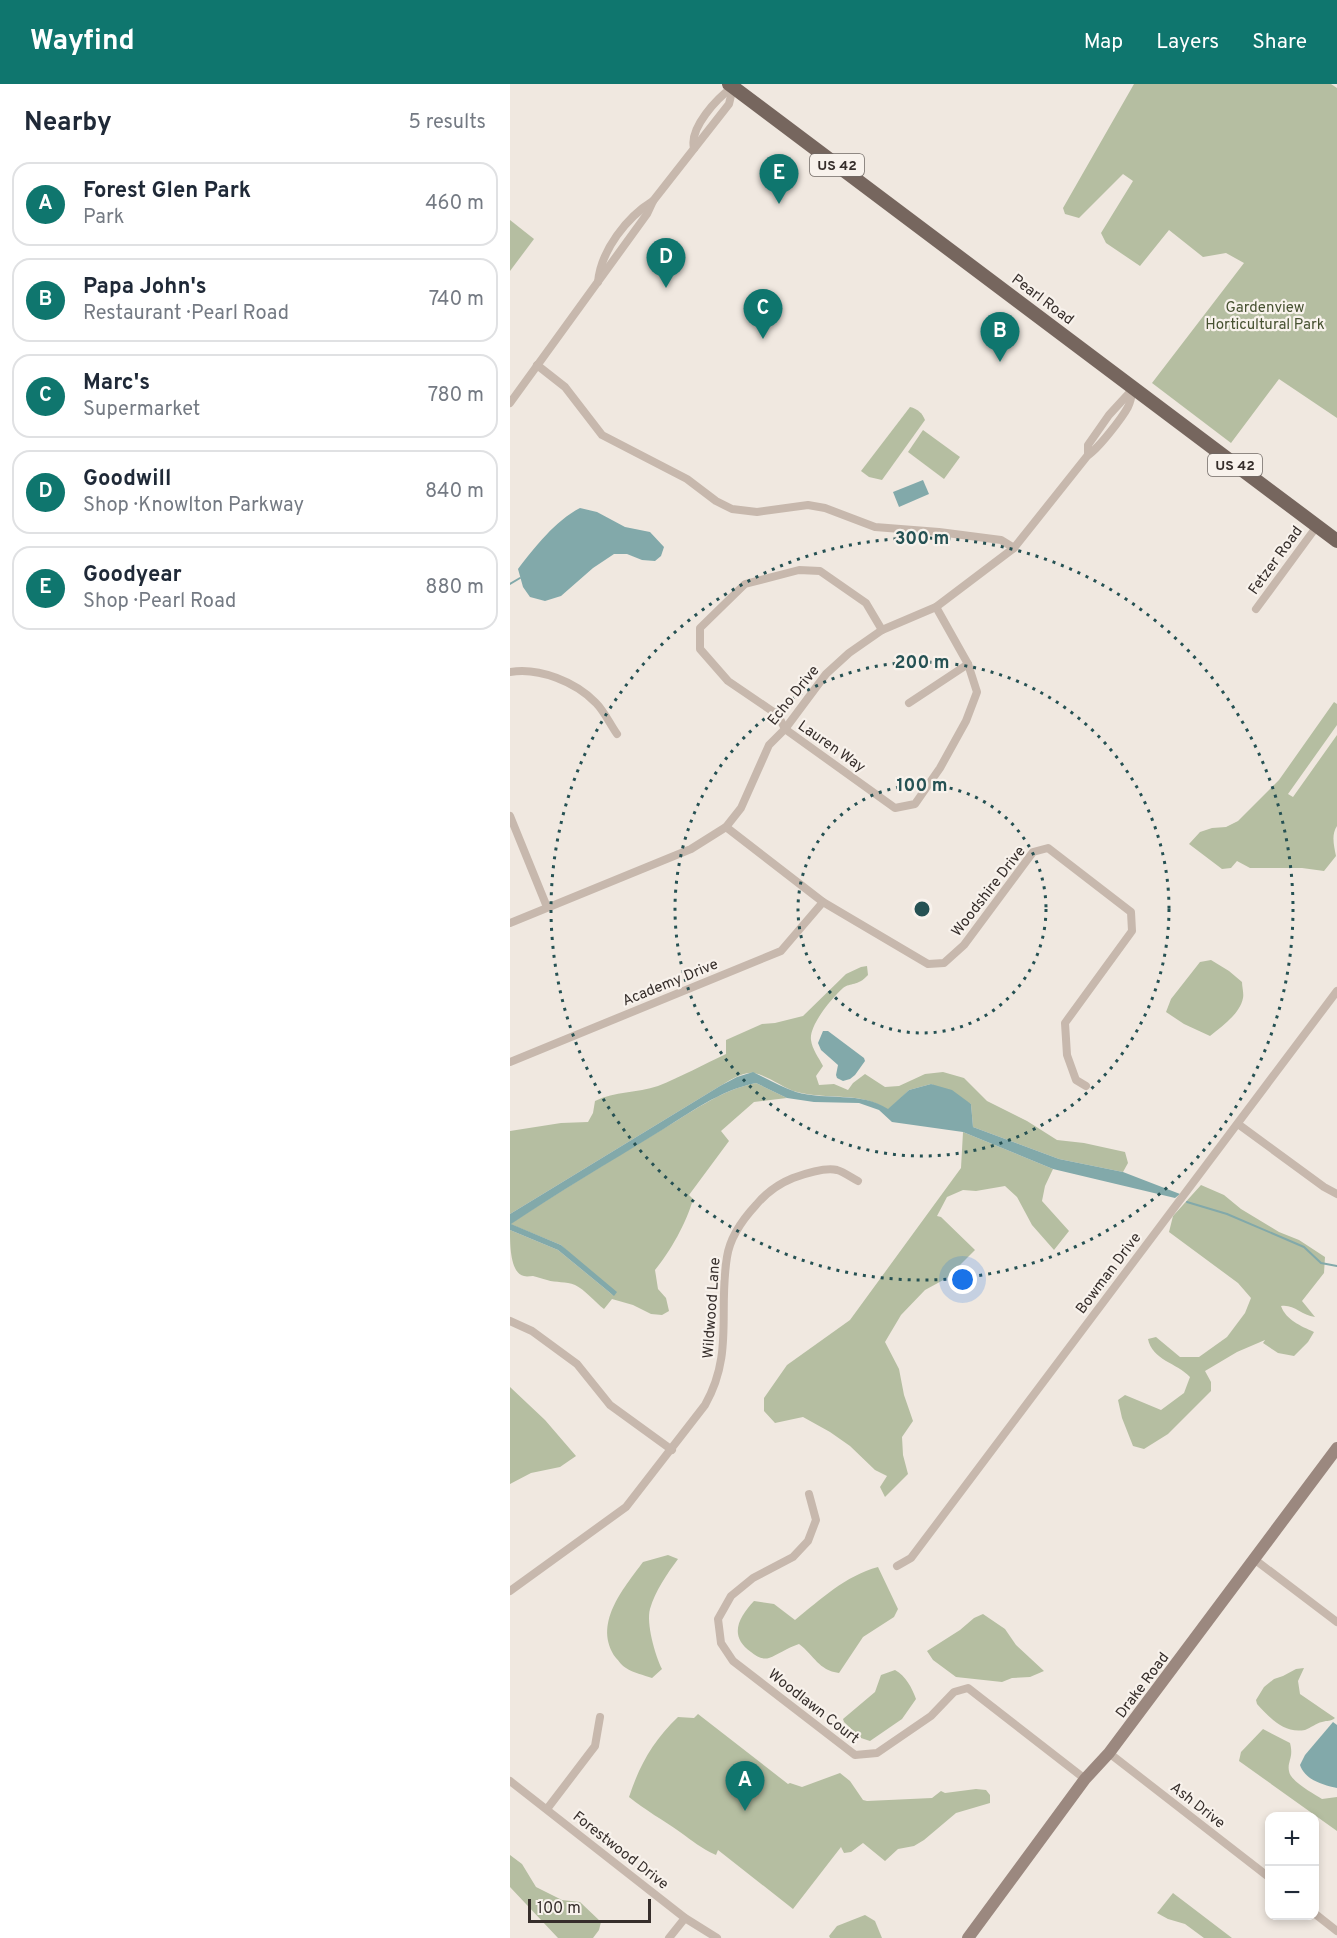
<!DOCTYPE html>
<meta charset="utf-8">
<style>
:root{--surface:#fff;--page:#f2f2f3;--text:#1f2937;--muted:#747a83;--line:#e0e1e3;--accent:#0f766e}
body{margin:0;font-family:Overpass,sans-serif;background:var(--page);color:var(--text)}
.controls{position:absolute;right:18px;bottom:18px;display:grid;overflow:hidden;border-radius:12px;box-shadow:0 3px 9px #0003}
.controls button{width:54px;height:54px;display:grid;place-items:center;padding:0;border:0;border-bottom:2px solid var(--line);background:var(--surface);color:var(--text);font:30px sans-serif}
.scale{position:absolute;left:18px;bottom:15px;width:123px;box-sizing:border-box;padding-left:6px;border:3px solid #362e2b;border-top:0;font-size:16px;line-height:21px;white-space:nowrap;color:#362e2b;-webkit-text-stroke:4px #f8f2ec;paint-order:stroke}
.you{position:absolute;left:453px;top:1196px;width:21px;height:21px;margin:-15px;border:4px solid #fff;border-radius:50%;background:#1a73e8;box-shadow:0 0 0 9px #1a73e833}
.badge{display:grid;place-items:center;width:39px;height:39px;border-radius:50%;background:var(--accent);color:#fff;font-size:20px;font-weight:700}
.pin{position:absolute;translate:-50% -50px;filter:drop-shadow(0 2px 3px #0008)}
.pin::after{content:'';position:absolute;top:32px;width:21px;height:18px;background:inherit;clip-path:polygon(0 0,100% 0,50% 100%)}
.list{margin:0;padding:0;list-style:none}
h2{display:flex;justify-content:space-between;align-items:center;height:78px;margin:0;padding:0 24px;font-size:26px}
h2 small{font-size:20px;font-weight:400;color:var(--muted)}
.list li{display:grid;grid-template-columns:39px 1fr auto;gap:18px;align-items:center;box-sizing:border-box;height:84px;margin:0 12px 12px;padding:0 12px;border:2px solid var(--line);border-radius:18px}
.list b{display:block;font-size:22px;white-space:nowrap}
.list p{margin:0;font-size:20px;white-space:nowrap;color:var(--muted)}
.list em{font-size:20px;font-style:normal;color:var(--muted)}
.map{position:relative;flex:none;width:827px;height:1854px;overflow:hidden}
header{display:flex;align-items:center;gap:36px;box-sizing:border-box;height:84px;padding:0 30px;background:var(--accent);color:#fff}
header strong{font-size:28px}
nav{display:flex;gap:33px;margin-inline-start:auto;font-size:21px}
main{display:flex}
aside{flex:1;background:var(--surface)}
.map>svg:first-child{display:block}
.green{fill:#b5bea1}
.water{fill:#82a9aa}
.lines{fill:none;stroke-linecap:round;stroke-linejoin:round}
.stream{stroke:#82a9aa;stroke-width:2}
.street{stroke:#c7b8ad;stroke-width:8}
.secondary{stroke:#9b887f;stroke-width:12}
.primary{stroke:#76665e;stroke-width:14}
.ring{fill:none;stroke:#255153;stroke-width:3;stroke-dasharray:3 6}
.labels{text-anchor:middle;stroke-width:4.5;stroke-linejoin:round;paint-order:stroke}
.shield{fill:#f8f2ec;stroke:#706965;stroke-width:1.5}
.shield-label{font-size:14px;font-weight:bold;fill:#362e2b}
.street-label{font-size:15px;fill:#362e2b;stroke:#f8f2ec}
.park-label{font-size:15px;fill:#475231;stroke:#f8f2ec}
.centre{fill:#255153;stroke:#f8f2ec;stroke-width:3}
.ring-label{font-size:18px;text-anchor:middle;font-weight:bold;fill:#255153;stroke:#f8f2ec;stroke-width:4.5;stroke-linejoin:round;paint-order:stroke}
</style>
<header>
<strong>Wayfind</strong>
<nav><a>Map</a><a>Layers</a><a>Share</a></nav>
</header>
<main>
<aside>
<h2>Nearby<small>5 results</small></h2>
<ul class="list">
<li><span class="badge">A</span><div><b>Forest Glen Park</b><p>Park</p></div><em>460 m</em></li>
<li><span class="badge">B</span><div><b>Papa John's</b><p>Restaurant · Pearl Road</p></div><em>740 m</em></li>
<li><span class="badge">C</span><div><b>Marc's</b><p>Supermarket</p></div><em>780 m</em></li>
<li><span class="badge">D</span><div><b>Goodwill</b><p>Shop · Knowlton Parkway</p></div><em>840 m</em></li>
<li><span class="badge">E</span><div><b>Goodyear</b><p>Shop · Pearl Road</p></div><em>880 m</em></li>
</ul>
</aside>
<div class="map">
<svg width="827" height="1854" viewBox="0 0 827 1854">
<rect width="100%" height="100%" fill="#f0e8e0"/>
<g class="green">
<polygon points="624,0 821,0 827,4 827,334 769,295 721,359 642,299 734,179 716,169 693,173 659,146 630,182 596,159 591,149 623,97 613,90 569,134 555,130 553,124"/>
<polygon points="0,136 24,155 0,187"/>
<path d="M400,323C408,325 412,329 415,336L372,396L359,393L351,387Z"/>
<polygon points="413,346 450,373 434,395 398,368"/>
<path d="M824,618L827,620V641L778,710L783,713L827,651V742C821,751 824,762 826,772L814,787L792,784H740L727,777L721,784L712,785L679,760L690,748L702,744L716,743L728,737L769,696Z"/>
<path d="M701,876L719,887L732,898C732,903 734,909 733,914C730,930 712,942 700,952L674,940L656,928L661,915L690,878Z"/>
<path d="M357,882L358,891C347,903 341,898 333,904C322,914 299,941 301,956C302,965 309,974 313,982L306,992L309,1001L324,1000L338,1006L343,999L355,990L375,1003L389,1002L415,990L433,988L454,994L477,1017L517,1037L547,1056L574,1059L615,1068L618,1079L613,1088L549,1075L463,1043L461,1020L421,1000L399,1006L378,1026C352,1007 316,1016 287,1008C273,1004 259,992 244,989C233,987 219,997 210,1002L0,1130V1047L51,1039L78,1038L83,1029L85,1017C105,1007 127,1009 148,1002C171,993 194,980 216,970V956L252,940L265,939L293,932L336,890L351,883Z"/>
<path d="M246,999L277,1014L244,1018L211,1047L219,1057L179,1111L183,1115C177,1138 160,1168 145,1186L148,1205L156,1214L159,1227L152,1231L141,1230L123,1221L102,1215L94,1225C86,1219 74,1205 65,1201C56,1197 46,1199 37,1196C32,1195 28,1193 23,1192C20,1192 17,1193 14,1192C0,1189 0,1160 0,1146L48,1166L104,1212L51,1161L0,1140C49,1108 98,1078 148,1048C179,1030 210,1006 246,999Z"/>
<polygon points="453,1048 543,1085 535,1102 532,1117 559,1147 544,1166 522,1141 507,1113 495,1102 466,1107 453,1106 437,1113 427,1132 431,1133 465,1166 437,1194 415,1206 391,1231 375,1258 389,1285 394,1311 403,1337 392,1353 393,1371 398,1390 375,1413 370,1403 377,1392 365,1386 340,1362 320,1348 293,1333 265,1339 254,1327 254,1314 277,1281 340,1236 451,1084"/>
<path d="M691,1101L714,1111L731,1125L769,1148L789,1156L815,1173L814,1189L792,1217L805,1233C791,1231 784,1220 771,1222C776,1236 791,1242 804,1248L798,1258L784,1272L768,1269L753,1259L755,1256L727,1268L695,1287L701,1298V1307L658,1350L634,1365L623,1362L612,1334L608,1316L615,1311L651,1326L674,1309L680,1293C667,1279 642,1276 638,1255L646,1253L670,1273H689L717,1253L735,1229L741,1214L728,1199L659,1148L663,1132Z"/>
<polygon points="0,1303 35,1336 66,1372 50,1383 21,1389 0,1400"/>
<path d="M158,1471L168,1475C157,1490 145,1507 140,1525C136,1539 145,1571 152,1585L142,1594C134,1591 123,1589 116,1584C112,1582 109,1577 106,1574C82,1541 113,1505 133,1478Z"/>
<path d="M368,1483L388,1525L384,1533L353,1553L329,1589C308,1586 305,1572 289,1560C276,1564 268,1571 259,1574C252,1576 246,1572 241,1568C218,1552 229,1533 244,1517L264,1520L285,1536C311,1515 335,1492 368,1483Z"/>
<polygon points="473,1530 495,1545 506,1561 534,1587 520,1593 502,1594 492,1598 446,1593 423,1576 417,1567 450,1546 464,1534"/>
<path d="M794,1584L788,1597L790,1610L825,1634C820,1638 818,1636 812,1638C806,1639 801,1644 795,1646C774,1650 760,1634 747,1620L746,1616L754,1603L764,1595L773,1592L786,1585Z"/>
<path d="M385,1586C396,1592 402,1604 406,1615L392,1635L360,1657L351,1654L334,1638L333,1635L365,1608L371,1591Z"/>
<path d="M188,1630L278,1700L280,1699L292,1703L330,1689L340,1697L353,1716L357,1717L422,1714L431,1707L435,1709L466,1705L476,1706L480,1711V1719L446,1729L414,1756L404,1762L388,1765L375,1777L353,1759L341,1768L334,1769L331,1763L283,1825L208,1766L206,1771C189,1763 184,1758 170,1748C153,1736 135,1726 119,1713C130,1680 143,1657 168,1633L184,1634Z"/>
<path d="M753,1645L780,1659C784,1674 777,1677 779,1687C780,1697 804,1710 812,1715L827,1713V1747L729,1677L731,1668Z"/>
<polygon points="0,1771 12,1780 26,1803 52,1816 70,1818 91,1838 89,1846 83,1854 48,1854 0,1803"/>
<polygon points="663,1809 722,1854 694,1854 675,1840 658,1835 647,1829"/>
<polygon points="355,1831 365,1837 372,1854 320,1854 319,1852 327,1842"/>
</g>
<g class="water">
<polygon points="413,396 419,410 389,423 383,408"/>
<path d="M70,424L87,428L115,443L140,448L154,463L151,472L145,477L132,476L117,470H104L83,484L51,512L35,517L20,513L13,503L8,485C25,463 45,437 70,424Z"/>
<polygon points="313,947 318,947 354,974 355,977 345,991 340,995 333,997 327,994 326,991 328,981 311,966 308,959"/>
<path d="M243,988C257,995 272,1003 286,1008C316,1017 351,1007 378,1025L399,1006L421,1000L442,1006L461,1020L463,1043L549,1075L613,1088L670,1110L665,1114L543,1085L453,1048L382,1038L369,1026L349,1019L304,1018L277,1014L246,999C210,1006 178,1030 147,1049C98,1079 49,1108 1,1140L51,1161L107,1208L104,1212L48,1166L0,1146V1130L210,1002L227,993Z"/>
<path d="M823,1638L827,1641V1704C813,1701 795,1696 790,1681L795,1671Z"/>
</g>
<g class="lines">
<g class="stream">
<polyline points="0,500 10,494"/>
<polyline points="677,1118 717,1130 794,1163 811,1179 827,1182"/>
</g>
<g class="street">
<path d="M184,64C179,44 207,14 223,3"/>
<path d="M88,198C91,166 117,133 143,117"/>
<polyline points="27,281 55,303 92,351 177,395 206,417 222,425 247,428 298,421 315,424 365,443 429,448 491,456 504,464"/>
<polyline points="0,319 137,130 143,117 219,20 223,3"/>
<polyline points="578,371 578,361 599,331 622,306"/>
<polyline points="746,525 807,442"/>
<polyline points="372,546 356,519 310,487 289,486 235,500 190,544 190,565 218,597 268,631 275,645 385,724 405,720 430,684 456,637 467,608 458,580 426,523"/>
<path d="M0,588C29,583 66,598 86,619C94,627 100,640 107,650"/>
<polyline points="399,619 458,580"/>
<polyline points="0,732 37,823"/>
<polyline points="216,743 313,818 418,880 434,879 454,861 523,768 538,764 621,828 622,847 555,939 557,971 566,996 576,1002"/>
<path d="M0,839L181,765L216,743L231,724L259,661L275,645L316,590L339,569L372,546L426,523L504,464L578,371C588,365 612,334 618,323C621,317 622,310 623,304"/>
<polyline points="0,978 271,867 313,818"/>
<polyline points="728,1040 814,1103 827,1110"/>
<polyline points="0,1237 22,1247 67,1280 100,1321 162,1366"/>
<polyline points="299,1410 306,1436 298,1457 283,1473 243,1494 221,1512 208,1535 211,1559 223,1577 345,1671 367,1669 421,1632 444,1608 458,1604 575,1695"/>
<polyline points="744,1475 827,1538"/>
<polyline points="387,1482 401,1474 827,907"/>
<path d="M0,1507L116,1423L195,1321C224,1270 208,1227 217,1173C220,1153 233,1135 246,1121C256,1109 268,1100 283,1094C294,1090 315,1083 327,1086C334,1088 342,1094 348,1097"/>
<polyline points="599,1669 760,1794"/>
<polyline points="0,1697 175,1834 207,1854"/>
<polyline points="37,1725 85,1662 90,1633"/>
<polyline points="804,1829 827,1847"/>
<polyline points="159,1854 175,1834"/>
</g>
<polyline class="secondary" points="458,1854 575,1695 599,1669 827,1364"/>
<polyline class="primary" points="219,0 827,457"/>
</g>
<g class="ring">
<circle cx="412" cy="825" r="124"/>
<circle cx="412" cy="825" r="247"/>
<circle cx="412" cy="825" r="371"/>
</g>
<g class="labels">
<g class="shield">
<rect x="300" y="70" width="54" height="22" rx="4.5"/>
<rect x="698" y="370" width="54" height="22" rx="4.5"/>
</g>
<g class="shield-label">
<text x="327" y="86">US 42</text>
<text x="725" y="386">US 42</text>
</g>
<g class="street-label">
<text transform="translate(533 215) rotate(37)" y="5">Pearl Road</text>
<text transform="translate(765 476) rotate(-54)" y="5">Fetzer Road</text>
<text transform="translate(283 611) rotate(-51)" y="5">Echo Drive</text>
<text transform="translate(322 662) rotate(35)" y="5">Lauren Way</text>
<text transform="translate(478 807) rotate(-52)" y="5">Woodshire Drive</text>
<text transform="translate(160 898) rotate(-22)" y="5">Academy Drive</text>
<text transform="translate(598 1189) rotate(-53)" y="5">Bowman Drive</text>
<text transform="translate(201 1224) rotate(-86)" y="5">Wildwood Lane</text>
<text transform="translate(632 1601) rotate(-53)" y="5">Drake Road</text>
<text transform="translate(304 1622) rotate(38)" y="5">Woodlawn Court</text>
<text transform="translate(688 1721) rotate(38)" y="5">Ash Drive</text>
<text transform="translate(111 1766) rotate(38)" y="5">Forestwood Drive</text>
</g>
<g class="park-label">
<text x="755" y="228">Gardenview<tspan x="755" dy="17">Horticultural Park</tspan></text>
</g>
</g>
<circle cx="412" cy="825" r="9" class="centre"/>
<g class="ring-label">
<text x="412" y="460">300 m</text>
<text x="412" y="584">200 m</text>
<text x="412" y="707">100 m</text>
</g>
</svg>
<div class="controls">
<button>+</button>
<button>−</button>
</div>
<div class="scale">100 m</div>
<div class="you"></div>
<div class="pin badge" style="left:235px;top:1727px">A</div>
<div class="pin badge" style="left:490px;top:278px">B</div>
<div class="pin badge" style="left:253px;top:255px">C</div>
<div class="pin badge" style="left:156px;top:204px">D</div>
<div class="pin badge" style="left:269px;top:120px">E</div>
</div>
</main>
